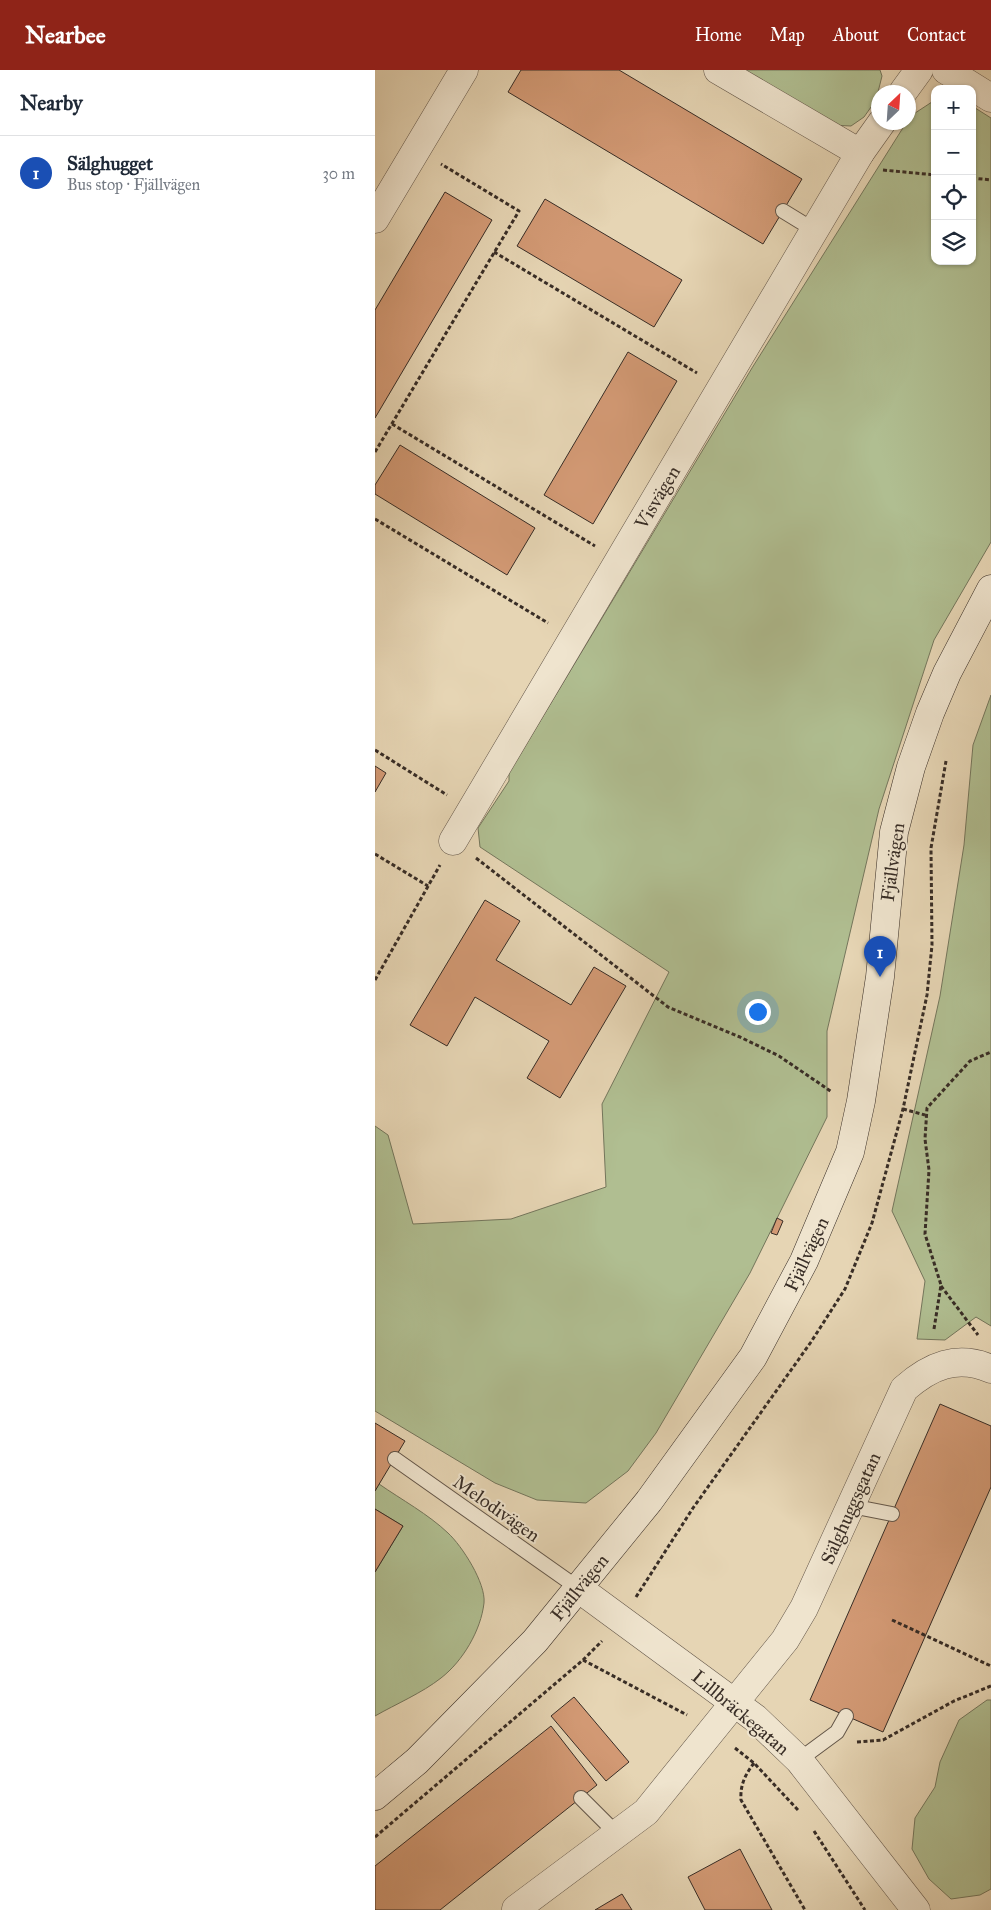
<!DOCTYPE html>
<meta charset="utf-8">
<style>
:root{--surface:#fff;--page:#f2f2f3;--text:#1f2937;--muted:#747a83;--line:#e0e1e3;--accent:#8f2418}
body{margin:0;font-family:"IM FELL Great Primer",serif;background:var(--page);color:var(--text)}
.controls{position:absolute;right:15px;top:15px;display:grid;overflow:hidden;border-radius:10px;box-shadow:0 1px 4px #0004}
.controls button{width:45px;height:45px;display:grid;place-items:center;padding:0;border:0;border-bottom:1px solid var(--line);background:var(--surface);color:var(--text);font:25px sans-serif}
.compass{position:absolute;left:496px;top:15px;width:45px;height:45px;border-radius:50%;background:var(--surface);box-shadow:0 1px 4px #0004;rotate:25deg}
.you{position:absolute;left:382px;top:941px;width:18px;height:18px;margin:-12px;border:4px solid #fff;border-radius:50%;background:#1a73e8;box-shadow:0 0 0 8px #1a73e833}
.badge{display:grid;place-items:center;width:32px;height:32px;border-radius:50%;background:var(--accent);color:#fff;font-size:16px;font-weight:700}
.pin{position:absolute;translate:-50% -41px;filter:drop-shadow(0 1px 2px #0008)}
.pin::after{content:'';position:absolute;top:26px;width:18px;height:15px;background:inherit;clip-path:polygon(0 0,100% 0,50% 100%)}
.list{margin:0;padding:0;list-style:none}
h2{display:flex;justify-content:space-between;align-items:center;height:65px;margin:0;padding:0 20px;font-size:21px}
h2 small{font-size:16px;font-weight:400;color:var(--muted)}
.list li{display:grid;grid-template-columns:32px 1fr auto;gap:15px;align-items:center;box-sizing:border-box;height:75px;padding:0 20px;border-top:1px solid var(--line)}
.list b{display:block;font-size:19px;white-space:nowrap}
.list p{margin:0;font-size:16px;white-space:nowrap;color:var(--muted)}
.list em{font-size:16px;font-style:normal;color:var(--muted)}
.icon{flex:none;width:28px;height:28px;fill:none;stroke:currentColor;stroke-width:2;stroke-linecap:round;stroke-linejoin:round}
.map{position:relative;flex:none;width:616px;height:1840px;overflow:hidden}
header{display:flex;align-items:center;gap:30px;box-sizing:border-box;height:70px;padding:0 25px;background:var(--accent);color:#fff}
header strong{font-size:24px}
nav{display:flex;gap:28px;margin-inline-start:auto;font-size:18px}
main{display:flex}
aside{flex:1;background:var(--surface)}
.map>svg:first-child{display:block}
.green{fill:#b0be91;stroke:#74765c}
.building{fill:#d29974;stroke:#382d26}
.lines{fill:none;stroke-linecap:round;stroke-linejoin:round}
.lane-casing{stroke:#64574a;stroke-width:16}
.street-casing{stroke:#64574a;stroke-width:29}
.secondary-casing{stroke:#382d26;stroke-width:29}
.path{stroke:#382d26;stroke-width:3;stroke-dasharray:4 2.5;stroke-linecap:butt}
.lane{stroke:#efe4ce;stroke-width:14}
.street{stroke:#efe4ce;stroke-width:28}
.secondary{stroke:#efe4ce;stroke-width:28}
.labels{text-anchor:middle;stroke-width:4;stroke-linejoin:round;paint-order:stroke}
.street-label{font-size:19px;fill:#382d26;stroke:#efe4ce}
</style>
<header>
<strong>Nearbee</strong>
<nav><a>Home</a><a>Map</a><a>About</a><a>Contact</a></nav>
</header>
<main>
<aside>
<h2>Nearby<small></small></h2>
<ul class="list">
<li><span class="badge" style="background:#1a4fb4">1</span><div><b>Sälghugget</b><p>Bus stop · Fjällvägen</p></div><em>30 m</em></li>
</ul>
</aside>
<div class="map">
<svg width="616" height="1840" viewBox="0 0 616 1840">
<rect width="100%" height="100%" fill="#e6d5b4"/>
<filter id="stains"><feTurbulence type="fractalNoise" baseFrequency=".004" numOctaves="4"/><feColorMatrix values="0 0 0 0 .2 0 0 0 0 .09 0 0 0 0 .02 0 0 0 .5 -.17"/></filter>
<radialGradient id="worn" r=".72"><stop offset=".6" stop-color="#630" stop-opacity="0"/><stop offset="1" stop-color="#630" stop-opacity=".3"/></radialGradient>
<g class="green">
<polygon points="364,0 505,0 507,6 501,30 489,47 476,56 455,55"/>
<polygon points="560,30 560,191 597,191 597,36 616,48 616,472 559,570 504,739 452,961 452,1047 375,1203 281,1363 253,1401 211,1433 162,1430 120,1413 0,1341 0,1056 13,1065 38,1154 136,1149 231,1117 227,1034 294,902 105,777 103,758 134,711 134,703 377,298 531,53 534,52 534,47"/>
<polygon points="616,625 616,1256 601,1247 570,1270 542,1269 550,1211 517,1141 565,926 589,775 598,675"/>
<path d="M4,1414C27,1430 53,1444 73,1463C87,1476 111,1513 109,1533C106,1560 88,1591 66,1608C47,1623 21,1634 0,1646V1502L28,1456L0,1439V1421Z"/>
<polygon points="612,1630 616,1630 616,1819 605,1825 576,1829 554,1809 537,1779 540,1748 560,1717 565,1692 584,1650"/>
</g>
<g class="building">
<polygon points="146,0 244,0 427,109 388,174 133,22"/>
<polygon points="70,122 117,150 0,348 0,240"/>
<polygon points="170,129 307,210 279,257 142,176"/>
<polygon points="253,282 302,311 218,454 169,425"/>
<polygon points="25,375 160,458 132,505 0,424 0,415"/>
<polygon points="0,696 11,703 0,722"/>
<polygon points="110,830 145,851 121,890 196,935 219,897 251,916 185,1028 152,1008 174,971 100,927 72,976 35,955"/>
<polygon points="402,1148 408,1151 402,1165 396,1163"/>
<polygon points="565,1334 616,1356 616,1417 508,1662 435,1630"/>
<polygon points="0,1353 30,1371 0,1421"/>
<polygon points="0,1439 28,1456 0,1502"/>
<polygon points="199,1627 254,1692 231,1711 176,1646"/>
<polygon points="176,1656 222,1715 65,1840 0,1840 0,1796"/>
<polygon points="365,1779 397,1840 330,1840 313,1807"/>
<polygon points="247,1824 257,1840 220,1840"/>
</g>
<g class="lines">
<g class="lane-casing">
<g id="lane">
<polyline points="408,141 439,160"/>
<polyline points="20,1389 203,1518"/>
<polyline points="476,1436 517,1444"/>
<polyline points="424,1690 462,1662 471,1646"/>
<polyline points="206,1728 242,1764"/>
</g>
</g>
<g class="street-casing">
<g id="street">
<polyline points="343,0 485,83 507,52"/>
<polyline points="571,0 616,28"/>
<polyline points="528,22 544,0"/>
<polyline points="0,149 89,0"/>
<polyline points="78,771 485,83"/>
<polyline points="203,1518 380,1648 424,1690 541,1840"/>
<path d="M141,1839L271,1742L410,1570L429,1538L529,1319C555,1296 582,1284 616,1299"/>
</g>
</g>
<g class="secondary-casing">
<polyline id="secondary" points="0,1726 42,1691 160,1571 274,1431 378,1287 429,1191 475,1082 486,1031 505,907 519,762 536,697 555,643 572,603 616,519"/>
</g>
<g class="path">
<polyline points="508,100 560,105"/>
<polyline points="597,108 616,110"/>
<polyline points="119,182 322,303"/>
<polyline points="17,354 220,476"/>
<polyline points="0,382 144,141 66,94"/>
<polyline points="0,449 173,553"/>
<polyline points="0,680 72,725"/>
<polyline points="0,784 53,816"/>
<polyline points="101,788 293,937 365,967 404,986 457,1022"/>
<polyline points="0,910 65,795"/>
<polyline points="528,1039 550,1045"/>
<polyline points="566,1216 603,1265"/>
<polyline points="559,1259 566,1215 550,1164 554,1100 550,1069 552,1038 595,991 616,982"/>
<polyline points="261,1527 318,1438 436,1272 470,1219 497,1153 528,1039 552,925 557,875 556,778 571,691"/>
<polyline points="517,1550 616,1596"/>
<polyline points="208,1590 312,1645"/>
<polyline points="482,1672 508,1670 579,1631 616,1616"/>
<polyline points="360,1678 379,1693 423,1740"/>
<path d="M379,1693C370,1705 365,1715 366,1730L430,1840"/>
<polyline points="439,1761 490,1840"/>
<polyline points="0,1767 208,1590 227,1571"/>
</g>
<use href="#lane" class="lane"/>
<use href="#street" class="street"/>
<use href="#secondary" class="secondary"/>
</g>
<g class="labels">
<g class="street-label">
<text transform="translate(282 427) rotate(-59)" y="7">Visvägen</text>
<text transform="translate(517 792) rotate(-82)" y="7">Fjällvägen</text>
<text transform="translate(431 1184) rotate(-65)" y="7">Fjällvägen</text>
<text transform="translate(122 1438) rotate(35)" y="7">Melodivägen</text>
<text transform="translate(475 1438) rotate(-66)" y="7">Sälghuggsgatan</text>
<text transform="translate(204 1517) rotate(-51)" y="7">Fjällvägen</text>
<text transform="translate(366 1642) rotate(40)" y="7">Lillbräckegatan</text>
</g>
</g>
<rect width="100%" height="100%" filter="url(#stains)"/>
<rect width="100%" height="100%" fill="url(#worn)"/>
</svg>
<div class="controls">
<button>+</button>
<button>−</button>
<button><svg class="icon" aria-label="locate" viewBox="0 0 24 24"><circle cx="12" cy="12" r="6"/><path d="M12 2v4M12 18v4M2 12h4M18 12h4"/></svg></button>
<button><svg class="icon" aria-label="layers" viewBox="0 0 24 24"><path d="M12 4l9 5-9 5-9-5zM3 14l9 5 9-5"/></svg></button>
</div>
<svg class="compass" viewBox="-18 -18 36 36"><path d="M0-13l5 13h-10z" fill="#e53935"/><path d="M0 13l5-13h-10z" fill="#747a83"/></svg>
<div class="you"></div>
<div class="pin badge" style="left:505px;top:907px;background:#1a4fb4">1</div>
</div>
</main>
